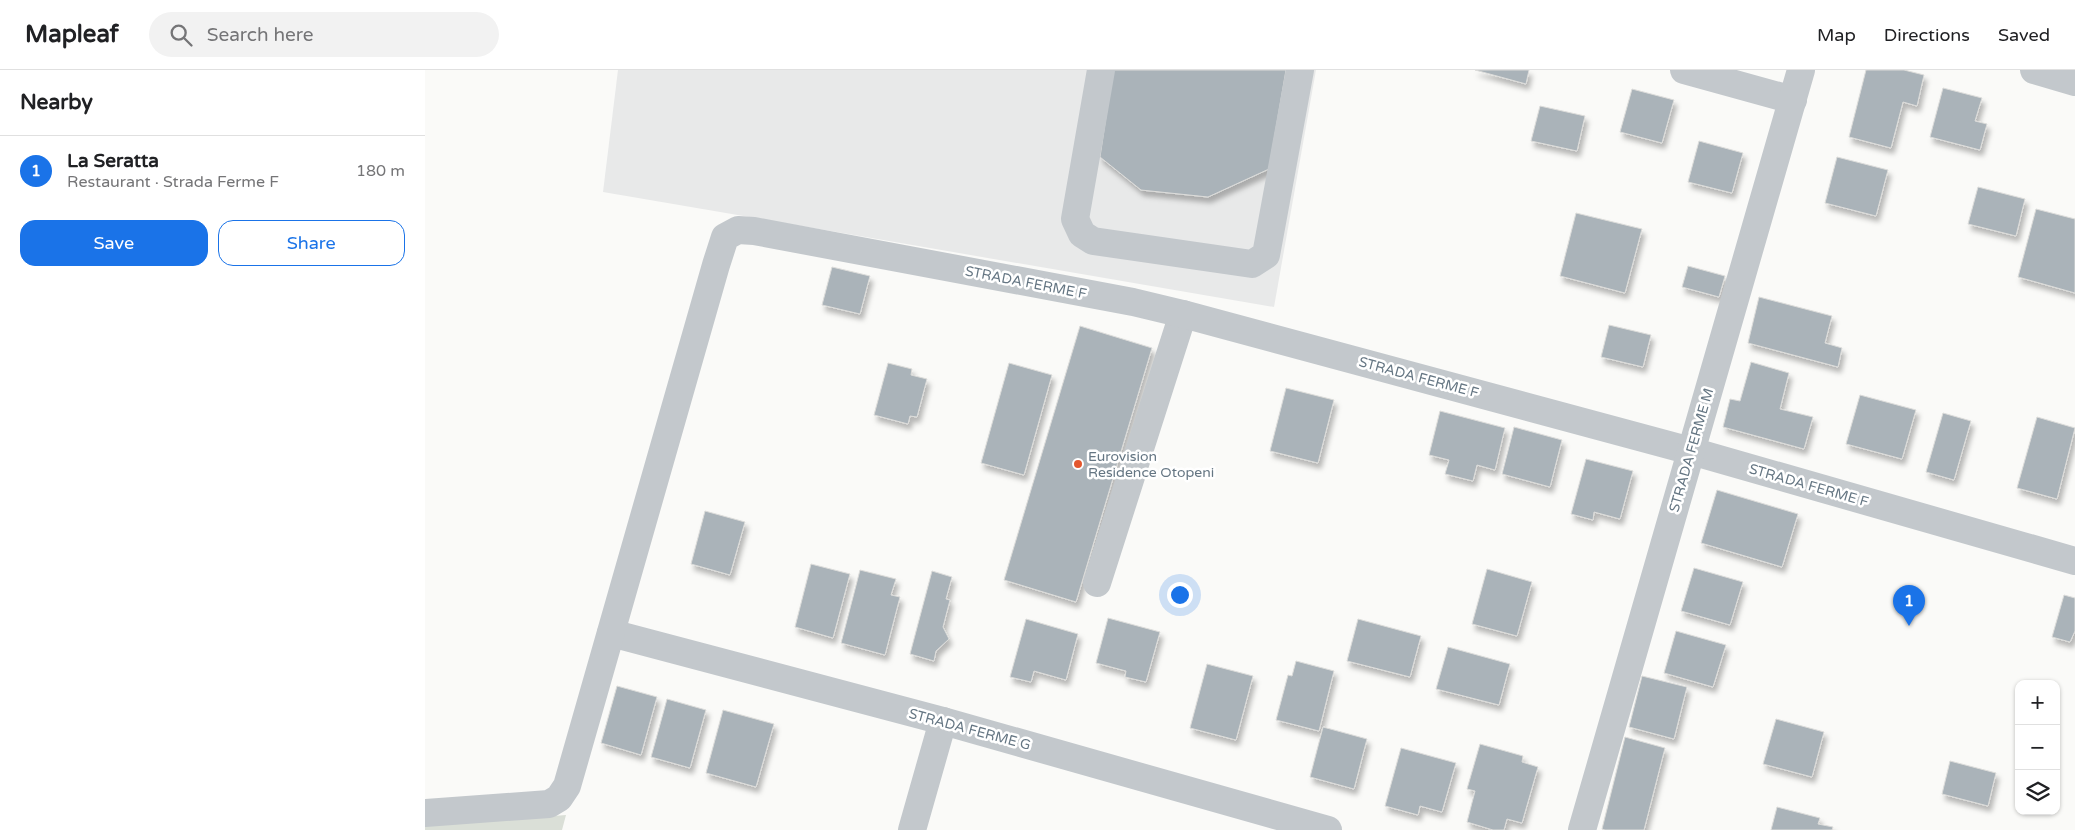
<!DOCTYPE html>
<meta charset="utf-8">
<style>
:root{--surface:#fff;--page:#f2f2f2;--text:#202124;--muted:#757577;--line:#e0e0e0;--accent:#1a73e8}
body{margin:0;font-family:"Varela Round",sans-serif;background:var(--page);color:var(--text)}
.controls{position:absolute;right:15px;bottom:15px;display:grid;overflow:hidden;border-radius:10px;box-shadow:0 1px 4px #0004}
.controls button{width:45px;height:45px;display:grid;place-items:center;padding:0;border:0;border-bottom:1px solid var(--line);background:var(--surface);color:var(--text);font:25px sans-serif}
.you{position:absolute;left:754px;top:524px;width:18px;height:18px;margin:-12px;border:4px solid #fff;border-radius:50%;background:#1a73e8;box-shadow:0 0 0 8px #1a73e833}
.badge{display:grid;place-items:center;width:32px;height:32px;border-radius:50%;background:var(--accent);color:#fff;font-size:16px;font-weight:700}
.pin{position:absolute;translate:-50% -41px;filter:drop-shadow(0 1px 2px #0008)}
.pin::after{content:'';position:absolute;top:26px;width:18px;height:15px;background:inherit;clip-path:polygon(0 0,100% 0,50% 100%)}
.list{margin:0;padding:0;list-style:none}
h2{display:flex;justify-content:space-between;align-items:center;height:65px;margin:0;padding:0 20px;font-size:21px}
h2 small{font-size:16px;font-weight:400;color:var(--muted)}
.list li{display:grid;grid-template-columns:32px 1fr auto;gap:15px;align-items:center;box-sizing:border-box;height:70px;padding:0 20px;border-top:1px solid var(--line)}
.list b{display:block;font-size:19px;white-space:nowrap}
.list p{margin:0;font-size:16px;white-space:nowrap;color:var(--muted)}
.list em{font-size:16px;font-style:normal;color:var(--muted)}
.actions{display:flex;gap:10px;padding:15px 20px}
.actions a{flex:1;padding:11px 0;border:1px solid var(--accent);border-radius:15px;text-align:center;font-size:18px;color:var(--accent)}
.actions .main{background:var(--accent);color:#fff}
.icon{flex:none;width:28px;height:28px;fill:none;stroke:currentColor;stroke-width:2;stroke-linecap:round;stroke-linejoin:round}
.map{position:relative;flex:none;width:1650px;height:760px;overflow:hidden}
header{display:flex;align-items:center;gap:30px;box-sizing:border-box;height:70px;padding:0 25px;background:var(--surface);border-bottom:1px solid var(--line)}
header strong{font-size:24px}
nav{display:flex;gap:28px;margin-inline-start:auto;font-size:18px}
.search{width:350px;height:45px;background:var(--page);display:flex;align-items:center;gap:12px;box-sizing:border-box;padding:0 18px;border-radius:28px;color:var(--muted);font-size:19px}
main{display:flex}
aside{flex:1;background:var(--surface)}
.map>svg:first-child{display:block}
.built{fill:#e8e9e9}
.green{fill:#dadfd7}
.building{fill:#aab3b9;stroke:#dcdcda;filter:url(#shadow)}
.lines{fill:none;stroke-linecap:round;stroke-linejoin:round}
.minor{stroke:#c3c8cc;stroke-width:28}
.poi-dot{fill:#e4572e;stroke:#fff;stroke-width:2}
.labels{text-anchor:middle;stroke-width:5;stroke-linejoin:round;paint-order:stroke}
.street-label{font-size:14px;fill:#657683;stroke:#fff}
.poi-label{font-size:14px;fill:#657683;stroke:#fff;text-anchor:start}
</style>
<header>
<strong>Mapleaf</strong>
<div class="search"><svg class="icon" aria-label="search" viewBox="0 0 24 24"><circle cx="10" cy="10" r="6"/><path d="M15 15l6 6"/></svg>Search here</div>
<nav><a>Map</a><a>Directions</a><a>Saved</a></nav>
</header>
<main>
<aside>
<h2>Nearby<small></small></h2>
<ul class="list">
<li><span class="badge">1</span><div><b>La Seratta</b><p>Restaurant · Strada Ferme F</p></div><em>180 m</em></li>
</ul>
<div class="actions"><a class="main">Save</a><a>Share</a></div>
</aside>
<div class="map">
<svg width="1650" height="760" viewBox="0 0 1650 760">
<defs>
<filter id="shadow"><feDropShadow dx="3" dy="5.5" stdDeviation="2.5" flood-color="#0004"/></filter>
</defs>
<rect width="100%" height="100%" fill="#fafaf8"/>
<polygon class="built" points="193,0 891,0 849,237 178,122"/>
<polygon class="green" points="141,745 137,760 0,760 0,756"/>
<g class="building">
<polygon points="688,0 861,0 844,99 783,127 716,120 675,87"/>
<polygon points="1050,0 1104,0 1101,14"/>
<polygon points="1441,0 1479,0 1499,5 1492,36 1478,32 1466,78 1424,67"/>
<polygon points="1518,18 1557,28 1550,51 1562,54 1555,80 1505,67"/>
<polygon points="1207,19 1249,30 1237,73 1195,62"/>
<polygon points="1115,36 1160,46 1152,81 1106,71"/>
<polygon points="1274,71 1318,83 1307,123 1263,112"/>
<polygon points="1412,87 1463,100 1451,146 1400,133"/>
<polygon points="1553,117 1600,129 1591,166 1543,154"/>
<polygon points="1611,139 1650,149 1650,223 1593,207"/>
<polygon points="1151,143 1217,159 1200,223 1135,206"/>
<polygon points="1263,196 1300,206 1294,227 1257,217"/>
<polygon points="407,197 445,206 435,244 397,235"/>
<polygon points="1334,227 1407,246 1400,273 1417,278 1413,297 1323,273"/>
<polygon points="1184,255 1226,265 1218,297 1176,287"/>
<polygon points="655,256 727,278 651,532 579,510"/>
<polygon points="1326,292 1364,303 1355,339 1388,347 1379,379 1298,357 1305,329 1315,331"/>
<polygon points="463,293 487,299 486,305 502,309 492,347 485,346 483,354 449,345"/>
<polygon points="584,293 627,305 599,405 556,393"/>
<polygon points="861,318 909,330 893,393 845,381"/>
<polygon points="1435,325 1491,340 1477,389 1421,374"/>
<polygon points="1015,341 1080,358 1070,400 1052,395 1048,411 1020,404 1024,390 1004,385"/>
<polygon points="1518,343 1546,351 1529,410 1501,402"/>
<polygon points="1612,347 1650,358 1632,429 1592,418"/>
<polygon points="1089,357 1137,370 1125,417 1077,404"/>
<polygon points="1161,389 1208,401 1195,449 1169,442 1168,450 1146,444"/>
<polygon points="1292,420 1373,444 1357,497 1276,473"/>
<polygon points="280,441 320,452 305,505 266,494"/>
<polygon points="386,494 425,504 408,568 370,557"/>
<polygon points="1269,498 1318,512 1305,555 1256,541"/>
<polygon points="1062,499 1107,512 1092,566 1047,554"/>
<polygon points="435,500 471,509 466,525 475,527 460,585 416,573"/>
<polygon points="507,501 527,507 521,529 525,530 518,557 524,569 511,581 509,591 485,584"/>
<polygon points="1639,525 1650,528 1650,561 1645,572 1627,567"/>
<polygon points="683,548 735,562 721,612 700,607 701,601 671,593"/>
<polygon points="601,549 653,564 641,610 609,601 606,612 585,607"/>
<polygon points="933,549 996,566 985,607 922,591"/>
<polygon points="1251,561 1301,575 1288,617 1239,603"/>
<polygon points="1023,577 1085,594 1074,635 1011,619"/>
<polygon points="871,591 909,601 894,661 851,650 863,605 867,606"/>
<polygon points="782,594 828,606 811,670 765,658"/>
<polygon points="1217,606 1262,617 1249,669 1204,657"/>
<polygon points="192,616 232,627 216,685 176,673"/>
<polygon points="242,629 281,640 265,698 226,687"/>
<polygon points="298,640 349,654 331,717 281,703"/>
<polygon points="1351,649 1399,662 1387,707 1338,694"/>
<polygon points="898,657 942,669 929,719 885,707"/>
<polygon points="1200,667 1240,678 1219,760 1180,760 1177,759"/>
<polygon points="1055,674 1098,686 1097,692 1113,697 1097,753 1082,749 1079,760 1068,760 1042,752 1050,721 1042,719"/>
<polygon points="976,678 1031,693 1017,742 995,736 993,745 960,736"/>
<polygon points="1525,691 1571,703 1563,736 1517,724"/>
<polygon points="1352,737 1395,748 1393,754 1408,757 1407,760 1346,760"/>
</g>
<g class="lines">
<g class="minor">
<polyline points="676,0 650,149 657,164 668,171 827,194 841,185 875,0"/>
<polyline points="1259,0 1368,30"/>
<polyline points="1609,0 1650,12"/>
<polyline points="672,513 758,244"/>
<polyline points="186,563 518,651 903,760"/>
<polyline points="0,743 124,734 134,728 142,716 291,195 300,167 313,160 329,161 708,232 758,244 1266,381 1650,491"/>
<polyline points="487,760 518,651"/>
<polyline points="1157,760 1376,0"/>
</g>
</g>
<circle class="poi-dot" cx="653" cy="394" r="5"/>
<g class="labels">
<g class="street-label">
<text transform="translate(601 212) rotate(11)" y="5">STRADA FERME F</text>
<text transform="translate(994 307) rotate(15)" y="5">STRADA FERME F</text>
<text transform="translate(1266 380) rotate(-74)" y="5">STRADA FERME M</text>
<text transform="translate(1384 415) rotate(16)" y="5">STRADA FERME F</text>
<text transform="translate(545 659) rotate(15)" y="5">STRADA FERME G</text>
</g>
<g class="poi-label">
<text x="663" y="391">Eurovision<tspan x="663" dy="16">Residence Otopeni</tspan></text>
</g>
</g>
</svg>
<div class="controls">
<button>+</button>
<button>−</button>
<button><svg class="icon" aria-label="layers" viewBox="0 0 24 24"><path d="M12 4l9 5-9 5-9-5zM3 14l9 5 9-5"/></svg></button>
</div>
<div class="you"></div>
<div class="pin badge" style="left:1484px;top:556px">1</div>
</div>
</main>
